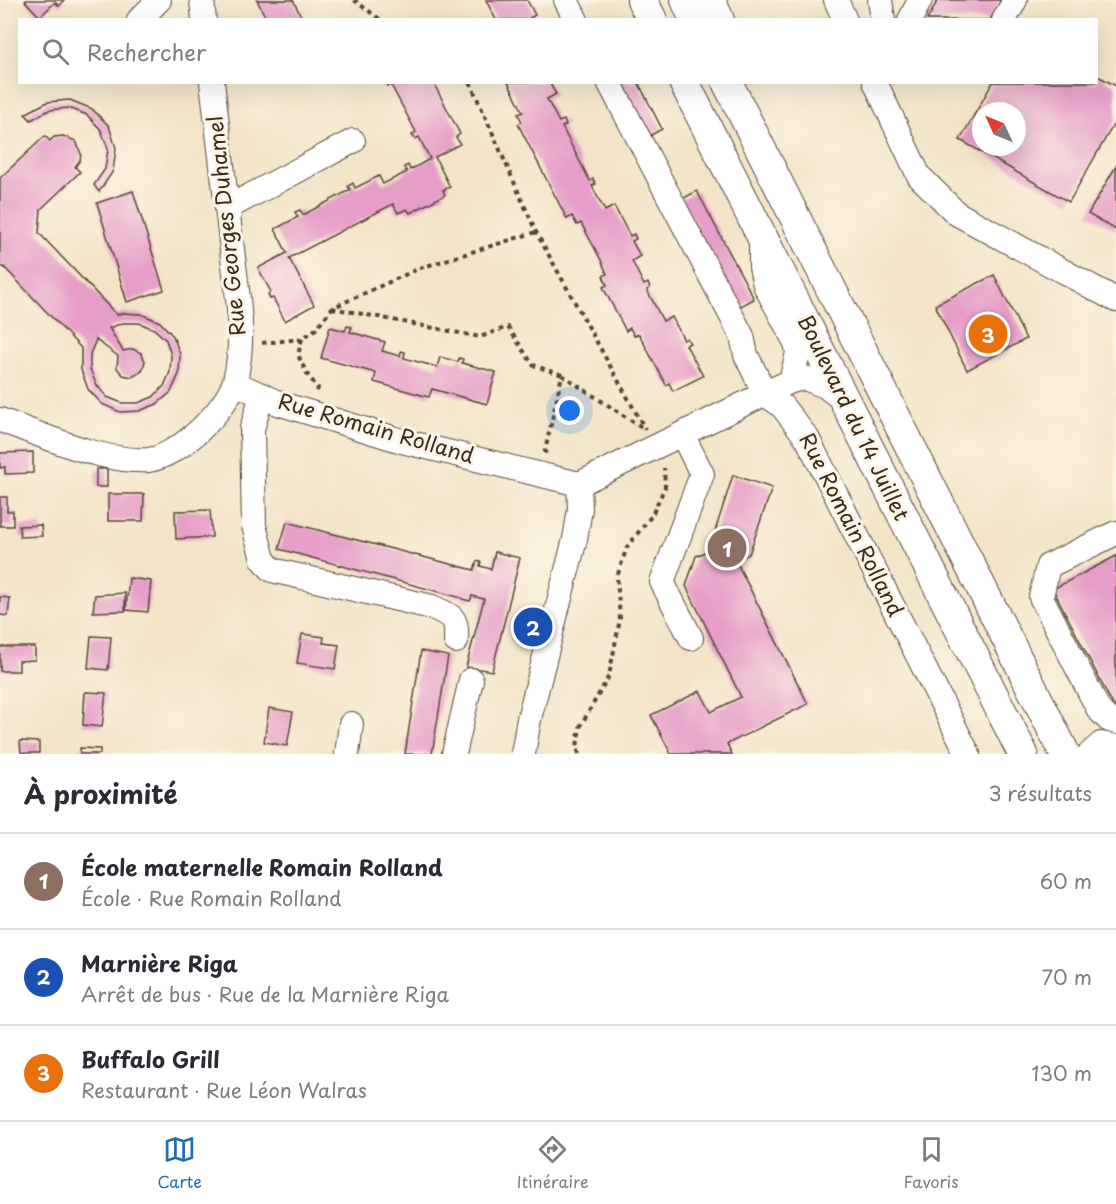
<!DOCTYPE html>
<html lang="fr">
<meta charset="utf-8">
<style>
:root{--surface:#fff;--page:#f2f2f3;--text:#2b2b33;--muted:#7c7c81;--line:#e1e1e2;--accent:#1f6fb2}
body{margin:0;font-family:"Playpen Sans",sans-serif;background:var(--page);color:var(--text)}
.compass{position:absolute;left:972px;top:102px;width:54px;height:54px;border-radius:50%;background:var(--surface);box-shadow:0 6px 24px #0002;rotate:314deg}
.you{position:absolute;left:570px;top:411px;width:21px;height:21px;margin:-15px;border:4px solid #fff;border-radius:50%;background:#1a73e8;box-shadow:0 0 0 9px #1a73e833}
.badge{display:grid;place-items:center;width:39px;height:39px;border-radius:50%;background:var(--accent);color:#fff;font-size:20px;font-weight:700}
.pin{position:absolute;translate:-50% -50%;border:3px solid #fff;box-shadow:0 2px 6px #0006}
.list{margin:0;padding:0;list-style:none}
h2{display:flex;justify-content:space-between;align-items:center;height:78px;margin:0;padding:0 24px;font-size:26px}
h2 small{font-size:20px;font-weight:400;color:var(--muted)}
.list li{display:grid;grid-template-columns:39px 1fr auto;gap:18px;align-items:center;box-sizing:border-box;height:96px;padding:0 24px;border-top:2px solid var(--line)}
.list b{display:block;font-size:22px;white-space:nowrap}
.list p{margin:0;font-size:20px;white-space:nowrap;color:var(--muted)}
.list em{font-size:20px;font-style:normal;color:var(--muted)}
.icon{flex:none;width:33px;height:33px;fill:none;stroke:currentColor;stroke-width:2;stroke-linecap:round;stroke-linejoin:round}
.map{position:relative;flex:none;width:1116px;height:754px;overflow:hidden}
.search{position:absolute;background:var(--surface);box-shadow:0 6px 24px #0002;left:18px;right:18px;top:18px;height:66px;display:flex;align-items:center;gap:15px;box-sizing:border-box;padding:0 21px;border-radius:0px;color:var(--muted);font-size:22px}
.sheet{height:366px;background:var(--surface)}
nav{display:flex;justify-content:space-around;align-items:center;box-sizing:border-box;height:84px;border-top:2px solid var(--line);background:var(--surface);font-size:16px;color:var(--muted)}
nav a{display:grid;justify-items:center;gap:3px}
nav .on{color:var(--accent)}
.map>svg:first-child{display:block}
.building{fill:#e69dc8;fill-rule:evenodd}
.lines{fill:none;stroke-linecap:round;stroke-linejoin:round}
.minor-casing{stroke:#574638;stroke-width:26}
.major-casing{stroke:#574638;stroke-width:32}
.path{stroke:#574638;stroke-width:4;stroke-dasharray:4.5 4.5;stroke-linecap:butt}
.minor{stroke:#fff;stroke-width:24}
.major{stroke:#fff;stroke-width:30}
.labels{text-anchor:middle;stroke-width:6;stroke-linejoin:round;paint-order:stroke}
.street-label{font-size:21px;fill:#3b2a1e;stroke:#fcf5e5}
</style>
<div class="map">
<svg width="1116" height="754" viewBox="0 0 1116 754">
<rect width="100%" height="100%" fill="#fcf5e5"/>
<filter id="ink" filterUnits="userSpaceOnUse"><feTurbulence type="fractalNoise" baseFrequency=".0167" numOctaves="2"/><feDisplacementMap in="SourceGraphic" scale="12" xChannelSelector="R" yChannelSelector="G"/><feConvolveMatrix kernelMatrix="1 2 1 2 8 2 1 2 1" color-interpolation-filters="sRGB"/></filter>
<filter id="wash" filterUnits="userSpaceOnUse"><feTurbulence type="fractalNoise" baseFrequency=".008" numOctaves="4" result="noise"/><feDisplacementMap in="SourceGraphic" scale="24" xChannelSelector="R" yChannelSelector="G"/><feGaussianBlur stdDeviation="1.35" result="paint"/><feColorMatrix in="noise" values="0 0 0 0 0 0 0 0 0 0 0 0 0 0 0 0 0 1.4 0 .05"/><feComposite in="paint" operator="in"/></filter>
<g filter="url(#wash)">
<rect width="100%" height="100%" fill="#f3e4c8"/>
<g id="blocks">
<g class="building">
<polygon points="26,0 63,0 64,1 59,6 55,2 40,17 25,1"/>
<polygon points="257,0 293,0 303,20 267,20"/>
<polygon points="486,0 527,0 535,15 527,20 496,20"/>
<polygon points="938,0 1001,0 990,20 927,20"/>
<path d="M1096,75L1116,86V120L1069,202L960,140L993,82H1096ZM981,111H1017V147H981Z"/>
<polygon points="386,82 433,82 460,134 456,137 460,144 435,157 450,187 443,190 445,195 410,213 407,209 398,213 393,204 289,258 314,305 285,321 273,298 270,299 268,294 271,292 258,268 287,253 275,229 298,217 295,212 300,210 303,215 350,190 348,186 353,183 355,188 379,176 383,184 407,172 404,167 408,165 410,170 430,159 419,137 415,139 412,135 416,132 391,85 388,86"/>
<polygon points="508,82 549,82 556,94 547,99 559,122 564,120 566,125 562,127 590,181 593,179 596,184 592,186 605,211 614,206 630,236 634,234 636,239 632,241 640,256 632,261 644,285 648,283 650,288 647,290 663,321 672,317 684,340 687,338 690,343 686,345 703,376 673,391 669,383 666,385 639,334 634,336 630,328 626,331 603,287 607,285 603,276 607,274 601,260 581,223 577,225 572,216 567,219 518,124 522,122 518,114 523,112"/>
<polygon points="617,82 638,82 662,129 646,138"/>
<polygon points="70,100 92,109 109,126 116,148 113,171 99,192 94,185 105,169 108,149 101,130 87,115 69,108 49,110 31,120 25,114 47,102"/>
<path d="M45,136L50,141L54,137L63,136L76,141L81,154L80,160L75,167L80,172L41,209L39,233L117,315L122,313L141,314L160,322L173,336L180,354L179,374L171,392L157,404L139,411L120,412L102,404L88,389L81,370V348L4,267H0V178ZM123,323H139L154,329L166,340L171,355L170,372L164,386L153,397L138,403H122L107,397L96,384L90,369V354L96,340L118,356L117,368L123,375L132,377L142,371L145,361L141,353L133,349L123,351L109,328Z"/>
<polygon points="1116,166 1116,230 1088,214"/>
<polygon points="133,191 164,290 127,302 97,203"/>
<polygon points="697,191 754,299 737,308 680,200"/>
<polygon points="994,275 1026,339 967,370 935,305"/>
<polygon points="347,326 352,327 350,332 385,342 382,351 400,356 401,351 405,352 404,358 437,367 440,357 458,362 459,358 463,359 462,363 496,372 487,404 432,389 429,397 374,382 376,373 321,358 330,327 345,331"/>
<polygon points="33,452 33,473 5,474 5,467 0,468 0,453"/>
<rect x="96" y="469" width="11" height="18"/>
<polygon points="733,475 772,488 749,554 736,561 808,704 727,744 732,754 671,754 651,715 700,691 711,712 741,697 686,586 696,556 709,550"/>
<polygon points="108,494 144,494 143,521 108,521"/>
<polygon points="0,497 7,497 7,511 13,511 13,526 0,526"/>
<polygon points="210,510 212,537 176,539 175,511"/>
<polygon points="287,522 474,570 477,561 481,562 480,566 491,569 495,552 520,558 492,671 466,667 484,599 472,596 470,601 462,599 462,598 279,549"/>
<polygon points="41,525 42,536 20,537 19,526"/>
<polygon points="1116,556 1116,706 1114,707 1053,589"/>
<polygon points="129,578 151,581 148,612 126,610"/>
<polygon points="125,593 125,611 93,612 95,595"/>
<polygon points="0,597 10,598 8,616 0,615"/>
<polygon points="302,634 324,637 323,643 339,645 335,669 297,663"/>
<polygon points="91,636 111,637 108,670 88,668"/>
<polygon points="0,647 35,647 35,660 19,661 19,671 0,671"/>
<polygon points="421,651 448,656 432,754 405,754"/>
<polygon points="85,692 106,693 102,727 83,725"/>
<polygon points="269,708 293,712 287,746 264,742"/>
<polygon points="20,741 39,742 39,753 21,753"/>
<polygon points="80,748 100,749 100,754 80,754"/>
</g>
</g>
</g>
<g filter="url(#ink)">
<use href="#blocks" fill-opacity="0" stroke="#574638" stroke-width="1.5"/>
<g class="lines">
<g class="minor-casing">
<g id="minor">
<polyline points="202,0 204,20"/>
<polyline points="566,0 576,20"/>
<polyline points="836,0 845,20"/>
<polyline points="880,0 883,20"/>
<polyline points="139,20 159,0"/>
<polyline points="910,20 920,0"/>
<polyline points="1004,20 1015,0"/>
<polyline points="609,82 742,336 746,355 765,394 782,406 807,438 968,754"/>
<polyline points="875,82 919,176 956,213 1116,300"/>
<polyline points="227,208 353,141"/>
<polyline points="761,237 761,267 765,285 796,343 798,353 791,381"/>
<polyline points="235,383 278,403 402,441 579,484 791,381 805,378 825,386 846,402"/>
<path d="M262,395L252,429L254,526L263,559L272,570L432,607C454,617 457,617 456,641"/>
<path d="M0,420C43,435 103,463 148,460C178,457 228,409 235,380C246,337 237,293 232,249C225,194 219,138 212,82"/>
<polyline points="682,434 702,474 662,582 691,638"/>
<polyline points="1116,533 1048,566 1041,597 1099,710 1109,720 1116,722"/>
<polyline points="347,754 351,724"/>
<polyline points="454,754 471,680"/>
<polyline points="523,754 529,719 575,539 580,509 579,484"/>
<polyline points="1090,754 1101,744 1116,747"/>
</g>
</g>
<g class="major-casing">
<g id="major">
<polyline points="642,0 652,20"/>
<polyline points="686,0 695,20"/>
<polyline points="710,0 719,20"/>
<polyline points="684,82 1023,754"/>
<polyline points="727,82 1065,754"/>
</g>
</g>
<g class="path">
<polyline points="354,0 381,20"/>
<polyline points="470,82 536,232 645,429"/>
<polyline points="332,308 480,337 508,327 533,365 562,375 545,451 547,453"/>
<polyline points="302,339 298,355 307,374 318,388 316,393"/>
<polyline points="262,343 302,339 317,328 332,308 420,268 536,232"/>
<polyline points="562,375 644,429"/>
<polyline points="579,754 577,747 580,727 609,676 620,619 617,577 627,547 652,515 665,487 664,468"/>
</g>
<use href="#minor" class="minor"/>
<use href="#major" class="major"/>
</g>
</g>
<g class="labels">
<g class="street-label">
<text transform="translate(227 226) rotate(-96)" y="7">Rue Georges Duhamel</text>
<text transform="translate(853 418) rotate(64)" y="7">Boulevard du 14 Juillet</text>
<text transform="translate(376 429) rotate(16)" y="7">Rue Romain Rolland</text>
<text transform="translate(851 525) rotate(63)" y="7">Rue Romain Rolland</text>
</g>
</g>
</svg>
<svg class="compass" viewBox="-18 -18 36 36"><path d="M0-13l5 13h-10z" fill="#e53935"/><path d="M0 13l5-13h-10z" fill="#7c7c81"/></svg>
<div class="you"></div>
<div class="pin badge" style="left:727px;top:548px;background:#8d6e63">1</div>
<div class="pin badge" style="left:533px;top:627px;background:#1a4fb4">2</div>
<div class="pin badge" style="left:988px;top:334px;background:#e8710a">3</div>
<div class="search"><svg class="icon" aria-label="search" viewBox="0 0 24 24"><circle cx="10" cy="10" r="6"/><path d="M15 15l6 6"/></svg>Rechercher</div>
</div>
<section class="sheet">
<h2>À proximité<small>3 résultats</small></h2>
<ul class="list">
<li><span class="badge" style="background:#8d6e63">1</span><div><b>École maternelle Romain Rolland</b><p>École · Rue Romain Rolland</p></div><em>60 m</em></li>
<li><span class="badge" style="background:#1a4fb4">2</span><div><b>Marnière Riga</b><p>Arrêt de bus · Rue de la Marnière Riga</p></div><em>70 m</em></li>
<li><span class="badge" style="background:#e8710a">3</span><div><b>Buffalo Grill</b><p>Restaurant · Rue Léon Walras</p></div><em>130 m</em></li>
</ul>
</section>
<nav>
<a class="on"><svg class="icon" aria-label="map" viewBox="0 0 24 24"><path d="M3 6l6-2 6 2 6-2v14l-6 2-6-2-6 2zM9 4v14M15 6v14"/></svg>Carte</a>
<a><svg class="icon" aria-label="directions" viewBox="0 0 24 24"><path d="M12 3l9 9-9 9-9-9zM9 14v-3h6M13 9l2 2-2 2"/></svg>Itinéraire</a>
<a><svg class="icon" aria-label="saved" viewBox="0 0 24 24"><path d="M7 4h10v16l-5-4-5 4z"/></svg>Favoris</a>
</nav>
